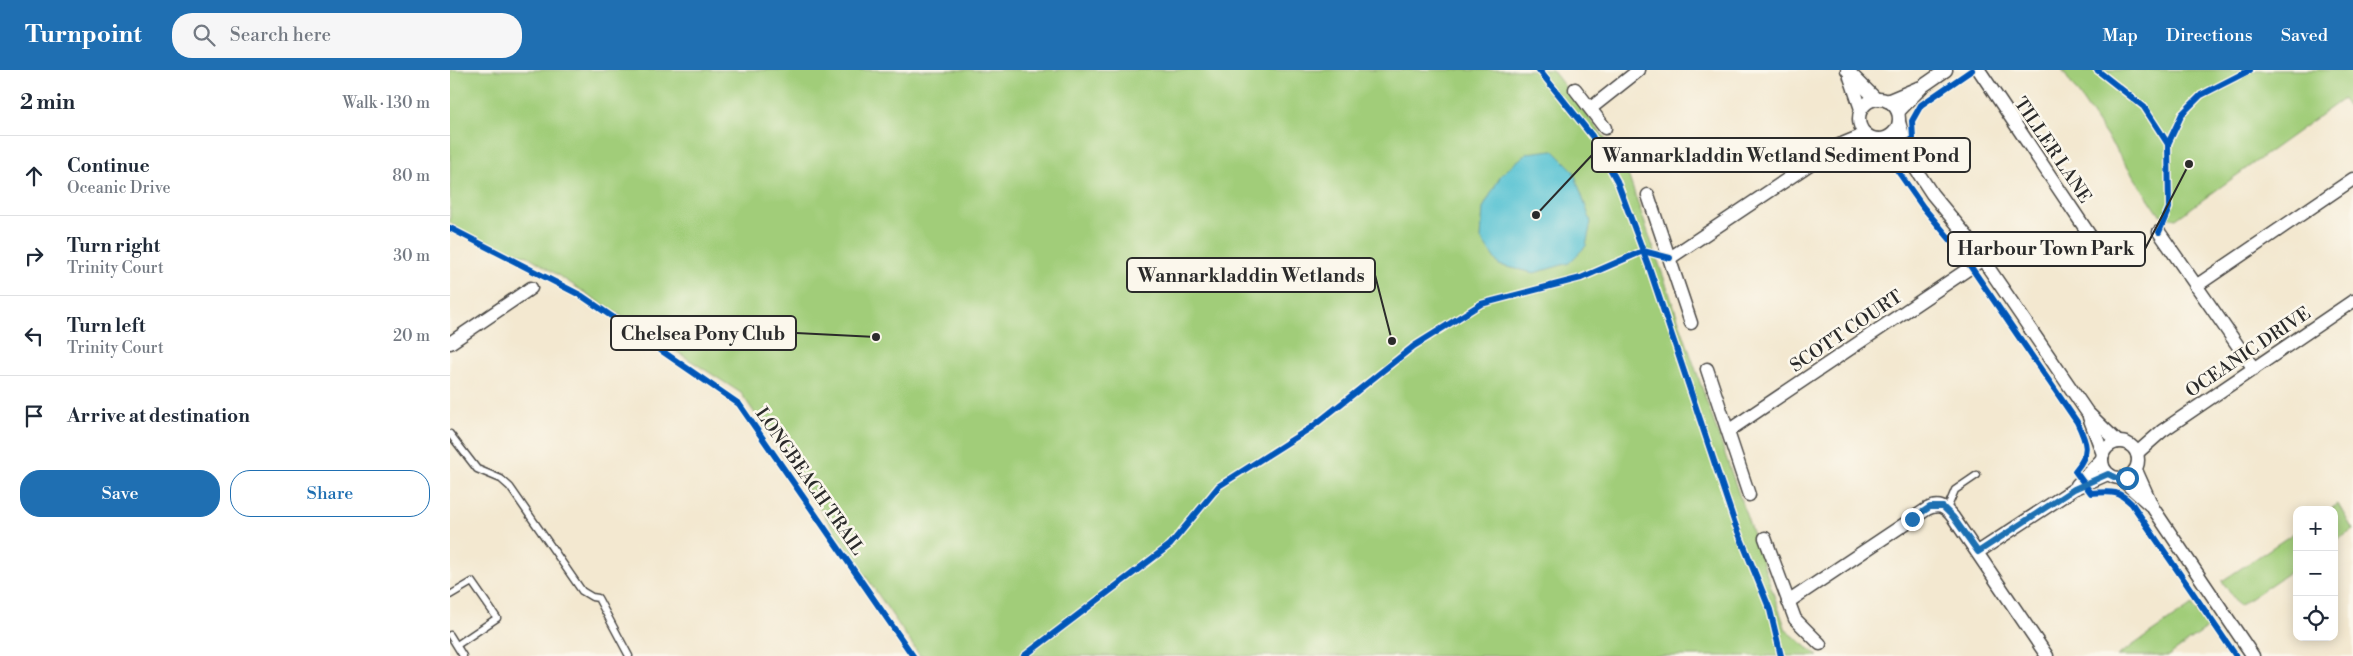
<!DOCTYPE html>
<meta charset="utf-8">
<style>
:root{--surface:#fff;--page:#f6f6f7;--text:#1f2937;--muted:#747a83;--line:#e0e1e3;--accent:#1f6fb2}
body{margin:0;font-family:"Libre Bodoni",serif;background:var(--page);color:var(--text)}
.controls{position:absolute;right:15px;bottom:15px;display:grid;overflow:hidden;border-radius:10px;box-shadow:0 2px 12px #0003}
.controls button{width:45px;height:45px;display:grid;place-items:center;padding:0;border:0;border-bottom:1px solid var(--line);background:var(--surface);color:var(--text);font:25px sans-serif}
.stop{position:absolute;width:15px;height:15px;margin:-11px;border:4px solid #1f6fb2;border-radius:50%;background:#fff}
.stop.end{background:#1f6fb2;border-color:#fff;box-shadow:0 1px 5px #0008}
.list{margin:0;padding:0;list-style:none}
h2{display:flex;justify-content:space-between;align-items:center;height:65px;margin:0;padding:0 20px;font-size:21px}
h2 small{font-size:16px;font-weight:400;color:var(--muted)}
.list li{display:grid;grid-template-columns:32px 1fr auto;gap:15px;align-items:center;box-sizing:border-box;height:80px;padding:0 20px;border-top:1px solid var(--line)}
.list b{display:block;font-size:19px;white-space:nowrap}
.list p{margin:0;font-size:16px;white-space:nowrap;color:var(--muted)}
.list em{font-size:16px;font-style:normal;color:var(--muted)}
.actions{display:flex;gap:10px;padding:15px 20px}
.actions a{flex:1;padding:11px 0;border:1px solid var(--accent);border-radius:20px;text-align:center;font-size:18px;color:var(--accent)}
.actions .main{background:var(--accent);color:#fff}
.icon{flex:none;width:28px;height:28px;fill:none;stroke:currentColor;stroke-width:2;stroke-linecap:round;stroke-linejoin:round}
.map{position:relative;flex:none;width:1903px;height:586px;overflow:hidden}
header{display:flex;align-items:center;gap:30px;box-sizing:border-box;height:70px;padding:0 25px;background:var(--accent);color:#fff}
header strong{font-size:24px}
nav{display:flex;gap:28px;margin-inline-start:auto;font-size:18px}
.search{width:350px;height:45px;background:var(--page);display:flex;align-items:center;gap:12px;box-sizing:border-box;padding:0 18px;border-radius:20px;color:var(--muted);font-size:19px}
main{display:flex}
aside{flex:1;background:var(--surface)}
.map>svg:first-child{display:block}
.green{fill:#a1cd79;stroke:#667c52}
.water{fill:#58c3d3;stroke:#42777f}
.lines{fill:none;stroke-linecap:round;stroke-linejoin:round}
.lane-casing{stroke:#494744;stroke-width:9}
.street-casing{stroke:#494744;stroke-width:15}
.lane{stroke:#fff;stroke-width:6}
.street{stroke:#fff;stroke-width:12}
.cycleway-casing{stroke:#fbf7ec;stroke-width:9}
.cycleway{stroke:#0057b8;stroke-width:6}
.route{stroke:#1f6fb2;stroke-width:6}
.labels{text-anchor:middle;stroke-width:5;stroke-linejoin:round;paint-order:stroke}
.street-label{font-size:18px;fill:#2b2b2b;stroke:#fbf7ec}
.leader{fill:none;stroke:#2b2b2b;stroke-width:2}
.callout-dot{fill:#2b2b2b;stroke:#fbf7ec;stroke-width:2}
.callout{fill:#fbf7ec;stroke:#2b2b2b;stroke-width:2}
.callout-label{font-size:19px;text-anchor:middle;font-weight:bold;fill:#2b2b2b}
</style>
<header>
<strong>Turnpoint</strong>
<div class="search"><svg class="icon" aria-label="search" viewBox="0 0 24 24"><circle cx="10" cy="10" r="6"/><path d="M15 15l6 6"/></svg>Search here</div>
<nav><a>Map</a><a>Directions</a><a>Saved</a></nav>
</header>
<main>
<aside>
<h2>2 min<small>Walk · 130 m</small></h2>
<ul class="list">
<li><svg class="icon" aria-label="ahead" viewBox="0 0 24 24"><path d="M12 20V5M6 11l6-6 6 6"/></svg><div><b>Continue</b><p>Oceanic Drive</p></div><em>80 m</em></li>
<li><svg class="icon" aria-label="right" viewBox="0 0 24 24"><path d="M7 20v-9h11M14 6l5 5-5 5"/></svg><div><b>Turn right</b><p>Trinity Court</p></div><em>30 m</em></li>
<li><svg class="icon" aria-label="left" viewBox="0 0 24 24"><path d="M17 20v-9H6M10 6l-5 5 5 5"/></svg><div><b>Turn left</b><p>Trinity Court</p></div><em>20 m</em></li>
<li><svg class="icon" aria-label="arrive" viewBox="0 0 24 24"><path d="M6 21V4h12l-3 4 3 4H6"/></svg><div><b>Arrive at destination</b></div></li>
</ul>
<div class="actions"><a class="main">Save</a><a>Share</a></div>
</aside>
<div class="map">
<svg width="1903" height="586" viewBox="0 0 1903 586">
<rect width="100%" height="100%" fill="#fbf7ec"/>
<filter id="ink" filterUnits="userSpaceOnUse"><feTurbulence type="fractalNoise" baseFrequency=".02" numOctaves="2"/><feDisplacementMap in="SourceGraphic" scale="10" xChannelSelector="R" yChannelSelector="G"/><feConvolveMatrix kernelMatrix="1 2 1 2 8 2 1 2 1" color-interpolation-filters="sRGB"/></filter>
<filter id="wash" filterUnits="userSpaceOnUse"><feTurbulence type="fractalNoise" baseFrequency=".0096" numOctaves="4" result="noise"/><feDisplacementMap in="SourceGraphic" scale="20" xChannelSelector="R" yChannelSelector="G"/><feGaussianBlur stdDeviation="1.12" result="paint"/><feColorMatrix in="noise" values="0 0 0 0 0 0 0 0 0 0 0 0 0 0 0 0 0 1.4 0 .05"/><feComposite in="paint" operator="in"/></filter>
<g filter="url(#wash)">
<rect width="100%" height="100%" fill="#f3e8d0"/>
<g class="green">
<path d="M0,0H1102L1174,93L1336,560L1368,586H470L291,323L78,186C50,180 20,174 0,152Z"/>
<polygon points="1612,0 1903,0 1903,44 1893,29 1726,149 1709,144"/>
<polygon points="1888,434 1903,460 1884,472 1884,440 1879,440"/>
<polygon points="1847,461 1847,497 1789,536 1772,511"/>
<polygon points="1742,535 1758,558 1718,586 1667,586"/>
</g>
<polygon class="water" points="1103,80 1123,100 1141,152 1136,176 1119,193 1084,203 1049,195 1031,169 1033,138 1051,105 1077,83"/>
</g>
<g filter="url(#ink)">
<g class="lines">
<g class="lane-casing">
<g id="lane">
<polyline points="0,364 27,399 51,409 60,417 132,521 142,527 148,528 179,586"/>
<polyline points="1497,439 1505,420 1527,405"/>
<polyline points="0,525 22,512 47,548 7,575"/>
<polyline points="0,565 13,586"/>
</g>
</g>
<g class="street-casing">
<g id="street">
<polyline points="1397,0 1426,29"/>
<polyline points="1529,0 1649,179"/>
<polyline points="1400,7 1411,39"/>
<polyline points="1125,19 1155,58"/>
<circle cx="1429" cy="49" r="20"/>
<polyline points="1437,31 1468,18"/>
<polyline points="1141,38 1189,0"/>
<polyline points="1448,42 1473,16 1496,0"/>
<polyline points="1449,52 1461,92"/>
<polyline points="1428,69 1461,92 1482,124 1516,165 1637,342 1668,372"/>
<polyline points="1198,125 1241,253"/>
<polyline points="1709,162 1804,299"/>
<polyline points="1220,188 1387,76 1416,64"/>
<polyline points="1746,216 1903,109"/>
<polyline points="0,273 81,218"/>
<polyline points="1257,299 1299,425"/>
<polyline points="1639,347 1653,384"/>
<polyline points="1278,361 1533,189"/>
<circle cx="1670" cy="390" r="18"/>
<polyline points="1687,383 1712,361 1903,231"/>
<polyline points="1686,400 1703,438 1803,586"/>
<polyline points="1671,409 1700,435"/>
<polyline points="1627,415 1652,389"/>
<polyline points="1315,468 1345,549 1370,574"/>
<polyline points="1528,482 1624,419 1658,404"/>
<path d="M1338,532L1477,439C1489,433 1495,437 1503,447L1597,586"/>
</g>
</g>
<use href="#lane" class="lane"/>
<use href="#street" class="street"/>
<g class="cycleway-casing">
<g id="cycleway">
<polyline points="1089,0 1142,66 1167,111 1200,200 1285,454 1320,540 1331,586"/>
<path d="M1522,0L1471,35L1462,51L1463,69L1441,83L1438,87L1473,137L1510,181L1627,352C1637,373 1641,382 1625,401L1641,423C1660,422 1667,419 1682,434L1786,586"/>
<polyline points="1647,0 1694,37 1718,74 1719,138 1709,162"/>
<polyline points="1718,74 1732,44 1751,25 1800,0"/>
<polyline points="0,158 132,226 289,334 463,586"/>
<polyline points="574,586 720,475 769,416 862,357 964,276 1031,234 1131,208 1193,181 1220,188"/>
</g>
</g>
<use href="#cycleway" class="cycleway"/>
</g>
</g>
<g class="lines" filter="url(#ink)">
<polyline class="route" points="1462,449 1480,437 1493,437 1503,447 1528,482 1624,419 1658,404 1666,408 1677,408"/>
</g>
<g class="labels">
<g class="street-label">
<text transform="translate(1603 80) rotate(56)" y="6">TILLER LANE</text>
<text transform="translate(1396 261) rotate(-34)" y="6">SCOTT COURT</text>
<text transform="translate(1798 282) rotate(-34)" y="6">OCEANIC DRIVE</text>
<text transform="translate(360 411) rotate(55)" y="6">LONGBEACH TRAIL</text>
</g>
</g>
<path class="leader" d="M1086 145L1142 85M1739 94L1695 179M942 271L925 205M426 267L346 263"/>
<g class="callout-dot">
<circle cx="1086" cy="145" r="5"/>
<circle cx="1739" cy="94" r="5"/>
<circle cx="942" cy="271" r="5"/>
<circle cx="426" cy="267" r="5"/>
</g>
<g class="callout">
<rect x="1142" y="68" width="378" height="34" rx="5"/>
<rect x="1498" y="162" width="197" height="34" rx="5"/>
<rect x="677" y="188" width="248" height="34" rx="5"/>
<rect x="161" y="246" width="185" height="34" rx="5"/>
</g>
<g class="callout-label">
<text x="1331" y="92">Wannarkladdin Wetland Sediment Pond</text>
<text x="1596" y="185">Harbour Town Park</text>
<text x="801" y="212">Wannarkladdin Wetlands</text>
<text x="253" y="270">Chelsea Pony Club</text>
</g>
</svg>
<div class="controls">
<button>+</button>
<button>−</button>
<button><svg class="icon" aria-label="locate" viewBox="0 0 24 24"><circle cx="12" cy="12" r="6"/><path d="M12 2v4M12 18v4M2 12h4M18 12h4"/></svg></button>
</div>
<div class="stop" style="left:1677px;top:408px"></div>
<div class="stop end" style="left:1462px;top:449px"></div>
</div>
</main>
